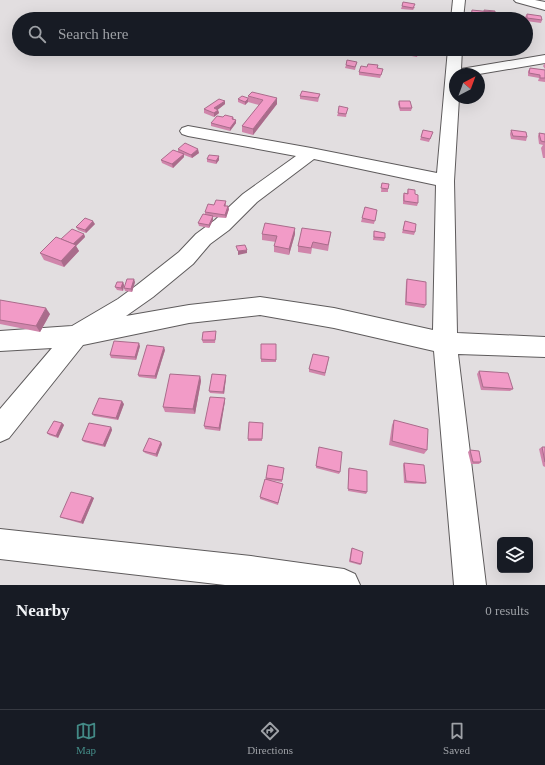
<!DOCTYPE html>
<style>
:root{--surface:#171b24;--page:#242831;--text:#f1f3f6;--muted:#9ea1a6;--line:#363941;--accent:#438a86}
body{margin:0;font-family:"Times New Roman",serif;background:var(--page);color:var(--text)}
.controls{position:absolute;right:12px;bottom:12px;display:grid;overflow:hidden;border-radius:6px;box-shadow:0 4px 16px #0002}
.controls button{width:36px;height:36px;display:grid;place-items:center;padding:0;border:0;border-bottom:1px solid var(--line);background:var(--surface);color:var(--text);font:20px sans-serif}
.compass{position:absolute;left:449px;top:68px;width:36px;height:36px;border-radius:50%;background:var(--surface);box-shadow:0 4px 16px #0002;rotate:41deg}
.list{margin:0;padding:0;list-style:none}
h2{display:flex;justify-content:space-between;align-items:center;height:52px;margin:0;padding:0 16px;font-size:17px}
h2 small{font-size:13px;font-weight:400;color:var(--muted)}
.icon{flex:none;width:22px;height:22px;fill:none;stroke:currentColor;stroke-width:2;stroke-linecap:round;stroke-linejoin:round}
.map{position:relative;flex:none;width:545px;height:585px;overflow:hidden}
.search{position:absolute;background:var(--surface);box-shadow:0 4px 16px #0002;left:12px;right:12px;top:12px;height:44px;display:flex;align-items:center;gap:10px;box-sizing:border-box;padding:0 14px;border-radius:22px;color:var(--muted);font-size:15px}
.sheet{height:124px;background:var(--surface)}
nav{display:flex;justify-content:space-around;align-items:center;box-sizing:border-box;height:56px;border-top:1px solid var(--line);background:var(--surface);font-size:11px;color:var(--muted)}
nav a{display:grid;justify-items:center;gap:2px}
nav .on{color:var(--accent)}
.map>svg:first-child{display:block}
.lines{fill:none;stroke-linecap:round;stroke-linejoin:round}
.minor-casing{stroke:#5e5b5c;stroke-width:2}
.minor{fill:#fff;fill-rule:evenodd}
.wall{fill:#d085ab}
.shaded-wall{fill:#a96c8b}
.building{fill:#f29bc7;stroke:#a96c8b}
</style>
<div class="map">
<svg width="545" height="585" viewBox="0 0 545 585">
<rect width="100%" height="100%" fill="#e2dee0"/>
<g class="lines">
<g class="minor-casing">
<g id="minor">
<polygon points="453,0 465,0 463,19 451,19"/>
<polygon points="514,0 535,0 545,2 545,10 516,2"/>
<path d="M448,49H462L461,69L545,55V63L479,74H455V98H459L454,181L457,333L545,337V357L458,354L486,585H454L434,351L334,328L260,315L189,323L83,345L9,438L0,442V409L52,348L0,351V331L72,326L118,299L137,285L179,252L196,234L215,220L243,194L296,156L188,136L182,134L180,131L182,128L188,126L311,148L437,173ZM314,159L436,185L433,330L334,308L260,297L189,305L126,316L153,297L193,264L210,244L229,230L257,202Z"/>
<polygon points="0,529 251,556 344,569 355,574 360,585 225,585 0,559"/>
</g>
</g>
<use href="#minor" class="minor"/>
</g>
<g class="wall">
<polygon points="402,6 415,7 413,10 401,9"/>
<polygon points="472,10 495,12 509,19 470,19"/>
<polygon points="527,14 542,20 541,23 526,21 525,17"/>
<polygon points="395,50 419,50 417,57 395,53"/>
<polygon points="357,62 355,70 345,68 346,65"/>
<polygon points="545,63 545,69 543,66"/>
<polygon points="530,68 545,70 545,82 538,81 539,78 528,76 528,71"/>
<polygon points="377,69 382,73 380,78 359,75 359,72"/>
<polygon points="320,94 318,102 300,99 300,96"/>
<polygon points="248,96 277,104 253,135 242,132 242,126 259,105 248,102 245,105 238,102 238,99 248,98"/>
<polygon points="225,101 225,104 217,110 218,110 219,113 214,117 204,113 204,109"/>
<polygon points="399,101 412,108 411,111 400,111 398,104"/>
<polygon points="347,111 346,117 337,116 338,113"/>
<polygon points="223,117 233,117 234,119 236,120 236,123 230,131 211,126 211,123"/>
<polygon points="423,130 433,132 429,142 420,140"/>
<polygon points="511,130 527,137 526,141 511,139 510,134"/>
<polygon points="539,133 545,134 545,158 543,158 541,148 543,145 539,144 538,136"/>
<polygon points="178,149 199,153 192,158 184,155 184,157 173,168 162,163 161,160 178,152"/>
<polygon points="219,156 219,160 216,164 207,162 207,159"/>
<polygon points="382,183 388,189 388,192 381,192"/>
<polygon points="408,189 415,194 418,203 417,206 403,204 403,196 404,193 407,193"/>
<polygon points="226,201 226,206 229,209 226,218 213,217 213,220 209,228 199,226 198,223 205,215 205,212 214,205"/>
<polygon points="365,207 377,210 374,224 361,222"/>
<polygon points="405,221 415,232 414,235 402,233"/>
<polygon points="95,224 86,233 78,230 76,227"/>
<polygon points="374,231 385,238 384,241 373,240"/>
<polygon points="331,232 328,251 312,248 311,254 298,252 298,246"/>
<polygon points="84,234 85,237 76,246 79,251 64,267 44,260 40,253"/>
<polygon points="262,234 295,234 289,255 274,252 274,246 276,242 262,240"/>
<polygon points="407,279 426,305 424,308 405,305 406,282"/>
<polygon points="123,282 124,285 123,291 117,290 115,287"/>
<polygon points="135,282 132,292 125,291 124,288"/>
<polygon points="0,300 50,314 40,332 0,324"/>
<polygon points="216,334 215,343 203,343 202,340"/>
<rect x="261" y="344" width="15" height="18"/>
<polygon points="140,346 136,360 111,358 110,355"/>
<polygon points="165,350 156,379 139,377 138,375"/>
<polygon points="329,357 325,376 309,372 309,369"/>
<polygon points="479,371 513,389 510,391 481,390 477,374"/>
<polygon points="226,375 226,378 224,394 210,393 209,391"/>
<polygon points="200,376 201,381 195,414 165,412 163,407"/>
<polygon points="225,401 220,431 205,429 204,426"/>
<polygon points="124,404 118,420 94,416 92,414"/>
<polygon points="394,420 427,450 424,454 389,445 392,425"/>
<polygon points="62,423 64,425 58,438 49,435 47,433"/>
<polygon points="263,425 262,441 248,441 248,439"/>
<polygon points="111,427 112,430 105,447 84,442 82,440"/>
<polygon points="162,444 157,457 145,453 143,451"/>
<polygon points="319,447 340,472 339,474 316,468"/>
<polygon points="542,447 545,447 545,467 543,466 539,449"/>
<polygon points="470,450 481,462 479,464 471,464 468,452"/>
<polygon points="404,463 426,483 424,484 404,483 403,465"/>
<polygon points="284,468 282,482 269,480 283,484 278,505 260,499 260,497 266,478"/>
<polygon points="349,468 367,492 366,494 348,491 348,470"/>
<polygon points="92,497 94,498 83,524 62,518 60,517"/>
<polygon points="352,548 361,564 360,565 349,562 351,550"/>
</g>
<g class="shaded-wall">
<polygon points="277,98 277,104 253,135 253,129"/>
<polygon points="248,99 248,102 245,105 245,102"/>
<polygon points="225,101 225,104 215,112 214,108"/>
<polygon points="218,110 219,113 214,117 214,113"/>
<polygon points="236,120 236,123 230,131 230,128"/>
<polygon points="198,149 199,153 192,158 191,155"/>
<polygon points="184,154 184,157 173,168 172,164"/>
<polygon points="219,156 219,160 216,164 216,161"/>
<polygon points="228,206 229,209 226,218 225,215"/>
<polygon points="213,216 213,220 209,228 209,225"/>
<polygon points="93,221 95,224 86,233 85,230"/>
<polygon points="295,228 295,234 289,255 289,249"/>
<polygon points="84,234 85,237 76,246 79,251 64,267 61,261 73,244"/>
<polygon points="247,250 247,253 238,255 238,251"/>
<polygon points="134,279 135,282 132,292 131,289"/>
<polygon points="123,282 124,285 123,291 121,288"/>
<polygon points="46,308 50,314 40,332 36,326"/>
<polygon points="139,343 140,346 136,360 135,357"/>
<polygon points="164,347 165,350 156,379 155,376"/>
<polygon points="226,375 226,378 224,394 223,392"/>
<polygon points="200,376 201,381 195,414 193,409"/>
<polygon points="225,398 225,401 220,431 219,428"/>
<polygon points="122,401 124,404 118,420 116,418"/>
<polygon points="62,423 64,425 58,438 56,436"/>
<polygon points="111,427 112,430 105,447 103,445"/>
<polygon points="161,442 162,444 157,457 156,454"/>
<polygon points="92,497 94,498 83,524 81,522"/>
</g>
<g class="building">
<polygon points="403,2 415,4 413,8 402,6"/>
<polygon points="472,10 509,14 509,19 500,19 500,16 481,14 481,19 471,19"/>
<polygon points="484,10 495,11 495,12 484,11"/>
<polygon points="527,14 541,16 542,20 527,18"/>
<polygon points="396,49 415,49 419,50 417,54 395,50"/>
<polygon points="347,60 357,62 355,67 346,65"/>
<polygon points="368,64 378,65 377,68 383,69 381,75 359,72 361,66 367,67"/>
<polygon points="530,68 545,70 545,78 540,78 540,75 529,73"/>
<polygon points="302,91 320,94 318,98 300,96"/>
<polygon points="252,92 277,98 253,129 242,126 263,100 248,96"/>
<polygon points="242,96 248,98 248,99 245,102 238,99"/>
<polygon points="219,99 225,101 214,108 218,110 214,113 204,109"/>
<polygon points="399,101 410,101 412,108 400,108"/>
<polygon points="339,106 348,108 346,114 338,113"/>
<polygon points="225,115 233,117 232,119 236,120 230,128 211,123 217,116 223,117"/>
<polygon points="423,130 433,132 430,139 421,137"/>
<polygon points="511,130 526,132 527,137 513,136"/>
<polygon points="539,133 545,134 545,142 541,141"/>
<polygon points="185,143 198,149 191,155 178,149"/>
<polygon points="173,150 184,154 172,164 161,160"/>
<polygon points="209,155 219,156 216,161 207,159"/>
<polygon points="382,183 389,184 388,189 381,188"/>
<polygon points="408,189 415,190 415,194 418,195 418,203 404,201 404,193 408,194"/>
<polygon points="216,200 226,201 224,206 228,206 225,215 205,212 208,204 214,205"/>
<polygon points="365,207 377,210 375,221 362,218"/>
<polygon points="203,214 213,216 209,225 198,223"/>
<polygon points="85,218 93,221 85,230 76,227"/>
<polygon points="405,221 416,224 415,232 403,230"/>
<polygon points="265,223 295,228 289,249 274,246 277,236 262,234"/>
<polygon points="302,228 331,232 328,245 313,242 311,248 298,246"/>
<polygon points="72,229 84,234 73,244 61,239"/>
<polygon points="374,231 385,233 385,238 374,237"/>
<polygon points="56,237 76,245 61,261 40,253"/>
<polygon points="245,245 247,250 238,251 236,246"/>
<polygon points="127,279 134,279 131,289 124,288"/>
<polygon points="407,279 426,282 426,305 406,302"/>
<polygon points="117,282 123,282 121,288 115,287"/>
<polygon points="0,300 46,308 36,326 0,320"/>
<polygon points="216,331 215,340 202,340 203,332"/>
<polygon points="114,341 139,343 135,357 110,355"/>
<polygon points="261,344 276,344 276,360 261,359"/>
<polygon points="147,345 164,347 155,376 138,375"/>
<polygon points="313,354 329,357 325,373 309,369"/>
<polygon points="479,371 508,373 513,389 483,387"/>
<polygon points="170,374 200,376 193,409 163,407"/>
<polygon points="212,374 226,375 223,392 209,391"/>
<polygon points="210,397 225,398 219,428 204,426"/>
<polygon points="99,398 122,401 116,418 92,414"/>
<polygon points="394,420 428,429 427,450 392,441"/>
<polygon points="54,421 62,423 56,436 47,433"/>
<polygon points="249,422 263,423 262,439 248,439"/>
<polygon points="89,423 111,427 103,445 82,440"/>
<polygon points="149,438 161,442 156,454 143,451"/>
<polygon points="319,447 342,452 340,472 316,466"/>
<polygon points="542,447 545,447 545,462"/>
<polygon points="470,450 479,451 481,462 473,462"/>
<polygon points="404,463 424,465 426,483 406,481"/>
<polygon points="268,465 284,468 282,480 266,478"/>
<polygon points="349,468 367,471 367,492 348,489"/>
<polygon points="265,479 283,484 278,503 260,497"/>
<polygon points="71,492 92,497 81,522 60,517"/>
<polygon points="352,548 363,552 361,564 350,561"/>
</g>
</svg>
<div class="controls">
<button><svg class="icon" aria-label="layers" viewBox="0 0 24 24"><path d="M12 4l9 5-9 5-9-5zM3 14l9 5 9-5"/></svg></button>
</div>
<svg class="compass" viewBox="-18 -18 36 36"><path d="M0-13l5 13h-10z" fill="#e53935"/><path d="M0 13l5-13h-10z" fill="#9ea1a6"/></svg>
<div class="search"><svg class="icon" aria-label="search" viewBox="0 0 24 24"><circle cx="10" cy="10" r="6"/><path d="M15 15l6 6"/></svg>Search here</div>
</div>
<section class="sheet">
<h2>Nearby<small>0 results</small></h2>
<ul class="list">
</ul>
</section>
<nav>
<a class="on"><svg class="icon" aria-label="map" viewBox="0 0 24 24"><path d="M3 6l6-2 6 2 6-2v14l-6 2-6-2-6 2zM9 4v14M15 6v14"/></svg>Map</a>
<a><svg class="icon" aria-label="directions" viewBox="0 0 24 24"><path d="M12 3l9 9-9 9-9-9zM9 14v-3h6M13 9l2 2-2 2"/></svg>Directions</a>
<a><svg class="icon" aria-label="saved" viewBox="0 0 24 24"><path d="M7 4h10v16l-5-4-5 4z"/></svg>Saved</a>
</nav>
